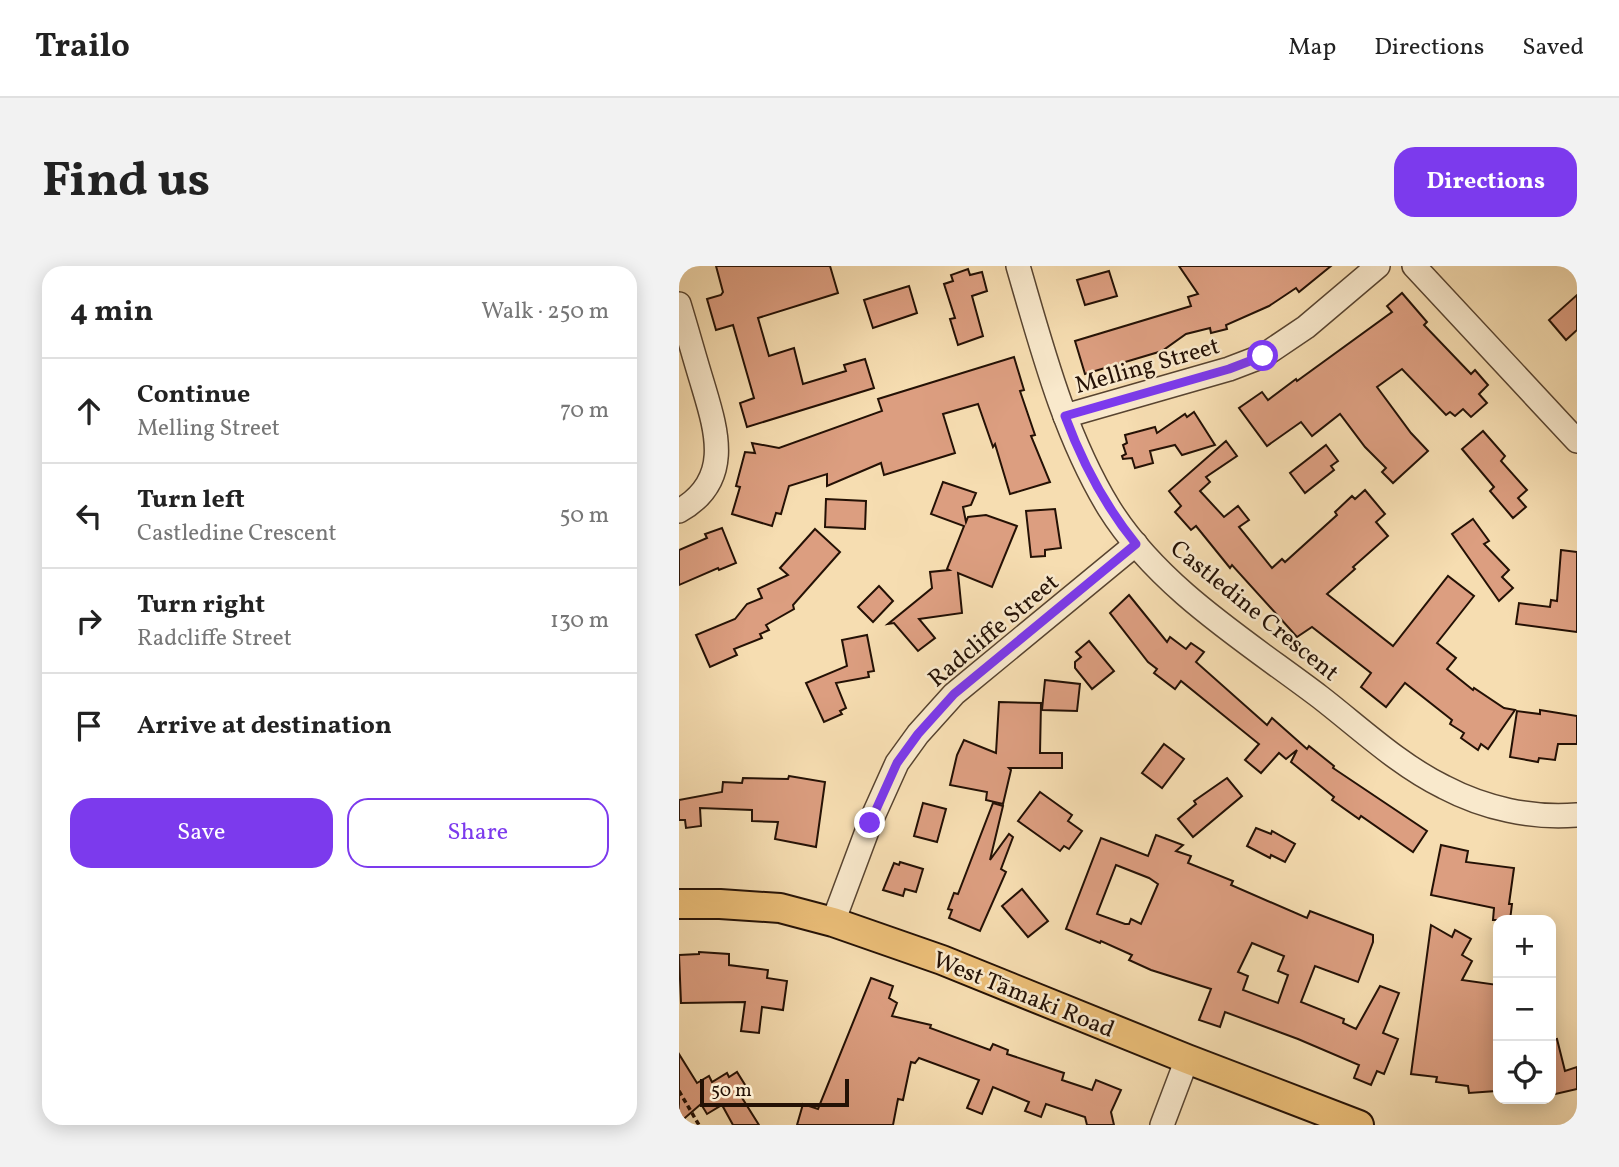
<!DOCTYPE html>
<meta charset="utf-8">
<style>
:root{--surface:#fff;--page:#f2f2f2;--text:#222;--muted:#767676;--line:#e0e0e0;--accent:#7c3aed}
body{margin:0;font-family:Vollkorn,serif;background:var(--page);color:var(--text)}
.controls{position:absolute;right:21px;bottom:21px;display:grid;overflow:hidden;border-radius:14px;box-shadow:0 4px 18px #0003}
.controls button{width:63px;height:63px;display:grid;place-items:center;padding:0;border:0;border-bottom:2px solid var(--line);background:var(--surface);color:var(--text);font:35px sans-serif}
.scale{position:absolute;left:21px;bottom:18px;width:149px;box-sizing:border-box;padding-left:7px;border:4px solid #241105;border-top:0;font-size:19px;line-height:24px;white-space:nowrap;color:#241105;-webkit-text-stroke:5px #f9e9cc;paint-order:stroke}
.stop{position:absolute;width:21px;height:21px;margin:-16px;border:5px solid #7c3aed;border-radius:50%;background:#fff}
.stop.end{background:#7c3aed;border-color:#fff;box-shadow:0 2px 7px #0008}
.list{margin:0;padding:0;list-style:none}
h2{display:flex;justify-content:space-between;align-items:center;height:91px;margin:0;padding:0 28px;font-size:30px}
h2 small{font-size:23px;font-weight:400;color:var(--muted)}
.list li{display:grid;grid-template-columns:46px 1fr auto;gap:21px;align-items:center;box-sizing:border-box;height:105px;padding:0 28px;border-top:2px solid var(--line)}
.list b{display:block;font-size:26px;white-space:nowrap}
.list p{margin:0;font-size:23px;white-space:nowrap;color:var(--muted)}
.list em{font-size:23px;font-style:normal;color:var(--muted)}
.actions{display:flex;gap:14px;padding:21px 28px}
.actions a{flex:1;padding:16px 0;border:2px solid var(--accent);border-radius:21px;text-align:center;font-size:24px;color:var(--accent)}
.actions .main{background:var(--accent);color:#fff}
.icon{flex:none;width:38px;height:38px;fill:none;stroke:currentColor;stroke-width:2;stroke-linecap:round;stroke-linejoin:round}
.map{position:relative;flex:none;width:898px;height:859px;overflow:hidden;border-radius:21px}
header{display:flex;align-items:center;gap:42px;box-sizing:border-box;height:98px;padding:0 35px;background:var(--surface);border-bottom:2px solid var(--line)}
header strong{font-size:33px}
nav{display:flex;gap:38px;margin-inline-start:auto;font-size:24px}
.intro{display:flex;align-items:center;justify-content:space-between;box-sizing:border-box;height:168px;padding:0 42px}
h1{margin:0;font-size:49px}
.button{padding:18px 32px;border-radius:21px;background:var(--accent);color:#fff;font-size:24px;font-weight:700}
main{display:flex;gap:42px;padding:0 42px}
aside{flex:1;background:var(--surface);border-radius:21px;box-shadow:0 4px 18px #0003}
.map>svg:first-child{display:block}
.building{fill:#dc9e80;stroke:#241105;stroke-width:2;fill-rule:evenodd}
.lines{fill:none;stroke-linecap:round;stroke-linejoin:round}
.minor-casing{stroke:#584430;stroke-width:26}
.major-casing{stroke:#241105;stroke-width:32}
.path{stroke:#241105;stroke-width:3.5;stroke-dasharray:5 3.5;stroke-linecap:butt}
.minor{stroke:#f9e9cc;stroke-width:23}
.major{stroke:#ebbe78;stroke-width:28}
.route{stroke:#7c3aed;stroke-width:9}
.labels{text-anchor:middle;stroke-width:5;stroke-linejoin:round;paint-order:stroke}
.street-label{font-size:24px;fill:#241105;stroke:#f9e9cc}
</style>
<header>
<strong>Trailo</strong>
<nav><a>Map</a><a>Directions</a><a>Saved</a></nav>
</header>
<div class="intro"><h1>Find us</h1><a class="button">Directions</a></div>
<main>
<aside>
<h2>4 min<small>Walk · 250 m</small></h2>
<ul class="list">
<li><svg class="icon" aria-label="ahead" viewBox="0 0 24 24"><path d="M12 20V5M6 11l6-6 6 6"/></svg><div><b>Continue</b><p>Melling Street</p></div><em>70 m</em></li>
<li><svg class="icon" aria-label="left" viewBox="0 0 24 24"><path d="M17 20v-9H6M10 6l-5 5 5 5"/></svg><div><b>Turn left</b><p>Castledine Crescent</p></div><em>50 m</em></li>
<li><svg class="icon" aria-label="right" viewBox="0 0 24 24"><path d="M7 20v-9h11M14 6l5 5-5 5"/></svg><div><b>Turn right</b><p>Radcliffe Street</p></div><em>130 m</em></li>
<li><svg class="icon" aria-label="arrive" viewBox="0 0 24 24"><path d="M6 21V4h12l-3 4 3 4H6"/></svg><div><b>Arrive at destination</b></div></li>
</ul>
<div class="actions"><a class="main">Save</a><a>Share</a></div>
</aside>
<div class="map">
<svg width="898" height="859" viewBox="0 0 898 859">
<rect width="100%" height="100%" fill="#f6ddb1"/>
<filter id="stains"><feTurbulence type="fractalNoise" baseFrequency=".00286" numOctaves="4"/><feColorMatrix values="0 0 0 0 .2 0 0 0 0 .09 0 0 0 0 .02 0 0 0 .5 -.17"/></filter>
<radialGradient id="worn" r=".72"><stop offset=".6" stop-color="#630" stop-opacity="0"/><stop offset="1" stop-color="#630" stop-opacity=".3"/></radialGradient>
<g class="building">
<polygon points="37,0 151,0 159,27 79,52 90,90 115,82 124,118 167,105 165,99 186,93 195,122 68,161 61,137 75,132 54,59 37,64 28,33 42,29 44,26"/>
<polygon points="500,0 652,0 620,26 617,22 590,40 547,59 548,63 532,67 531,62 507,68 483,85 406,108 396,75 512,40 509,31 519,28"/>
<polygon points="289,3 291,9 303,6 308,25 293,30 304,70 279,79 271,53 276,52 265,18 274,15 272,9"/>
<polygon points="430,5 438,30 406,39 398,14"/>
<polygon points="230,20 238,47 194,62 185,34"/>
<polygon points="723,27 748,56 745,59 792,108 796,104 809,119 800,128 808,137 792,151 784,143 776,150 771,146 767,149 723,103 698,121 732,167 749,185 714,217 703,206 707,202 686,181 661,148 633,170 622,156 588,180 560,142 583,126 589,134 617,113 618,115 713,46 708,40"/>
<polygon points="898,29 898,64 887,74 870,54"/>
<polygon points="335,91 345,124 341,125 356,169 352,170 371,216 331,228 316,178 314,181 299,138 264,148 276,187 205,209 202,197 148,220 148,208 110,220 102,248 97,247 93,260 53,248 61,221 57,220 66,186 76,187 73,177 100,182 203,145 199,133"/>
<polygon points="515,146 536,179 503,189 496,179 471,185 474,197 456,202 453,192 444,193 443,190 447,188 444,179 448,177 446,169 476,161 478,167 506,148 508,151"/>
<polygon points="804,165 826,190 822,195 848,224 839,232 847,241 834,252 811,225 815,221 783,183"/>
<polygon points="547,175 558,190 527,211 531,216 521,225 545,251 559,240 570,254 560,261 593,302 603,293 606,296 658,249 656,246 673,230 676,233 686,224 706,248 697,256 709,270 674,301 676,303 648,328 714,380 769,310 795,330 758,377 777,392 768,403 794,424 795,422 825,442 836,444 809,483 802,478 799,484 782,472 785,467 771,458 773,454 726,417 707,441 682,421 692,407 633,361 618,371 553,299 551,302 517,260 512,264 496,246 502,240 490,225"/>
<polygon points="647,179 659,195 652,200 655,204 626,227 611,207"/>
<polygon points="264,216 297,227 292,239 284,241 287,256 289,251 307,249 338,260 313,321 279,307 283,347 240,353 256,372 239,385 215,357 209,358 253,322 251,306 270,304 268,303 285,260 252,248"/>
<polygon points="147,233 187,235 186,263 146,261"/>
<polygon points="376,243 382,282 366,284 366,290 352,291 347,245"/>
<polygon points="794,253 810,275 805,278 830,304 823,311 834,322 820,335 773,268"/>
<polygon points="43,262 57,297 40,304 39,302 0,319 0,284 28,272 26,268"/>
<polygon points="136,263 161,286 114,339 115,343 87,359 90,364 81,368 83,372 55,383 58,389 31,401 17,369 56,353 68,338 83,332 79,323 109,309 101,302"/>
<polygon points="882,284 898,286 898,366 837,358 840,337 871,341 872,334 878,335"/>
<polygon points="200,320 214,335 194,356 179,341"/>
<polygon points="450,329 488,376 491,371 507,383 512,377 525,386 517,396 588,459 593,452 628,483 630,480 655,500 654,502 748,565 734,586 682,550 680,553 653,534 655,531 612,496 618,484 607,493 600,487 582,507 566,494 580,478 502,415 496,423 475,407 478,403 469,396 431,347"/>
<polygon points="188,369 195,405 189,406 190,411 157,417 167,442 161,445 163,448 145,456 127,417 168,400 163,374"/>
<polygon points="410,375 435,405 413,423 396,402 396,396 402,391 397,386"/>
<polygon points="366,414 401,418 398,445 363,444"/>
<polygon points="320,436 362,437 361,487 383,487 383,502 330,502 332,504 324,538 307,534 308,526 271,519 278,489 285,474 317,487"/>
<polygon points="861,444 898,450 898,478 879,478 876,494 860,492 859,496 831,491 838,445 861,448"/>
<polygon points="485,478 505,493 483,522 463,507"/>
<polygon points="110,510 146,516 137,581 96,573 99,556 73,555 73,544 21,542 22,560 7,562 6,554 0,554 0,534 43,526 44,516 63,517 64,512 109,513"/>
<polygon points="548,512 563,530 514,571 499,553 517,538 515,535"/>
<polygon points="361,526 393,549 389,555 403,565 390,583 385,580 381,585 339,555"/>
<polygon points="244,537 267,543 258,576 235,570"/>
<polygon points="314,537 324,540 311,594 330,568 334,571 322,603 327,606 301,665 270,652 273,644 269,643 275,627 279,628"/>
<polygon points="577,562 592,568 593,565 616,578 606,596 592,589 591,592 568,580"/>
<path d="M477,569L504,579L497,585L512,590L509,597L554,615L552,619L628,652L631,645L694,669V676L679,716L636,700L622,736L665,753L664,757L677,763L701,720L720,727L704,767L719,773L705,808L698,805L692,819L675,812L680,799L619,773L546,746L541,761L520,754L532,723L472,704L450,694L453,689L422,675L421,677L387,663L422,572L469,590ZM437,599L470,612L479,618L462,658L452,653L450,658H446L418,648ZM573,677L605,690L599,705L609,709L599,737L564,724L569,710L559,706Z"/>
<polygon points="762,579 789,585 787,596 835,602 830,638 833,638 831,654 814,654 815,642 752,629"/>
<polygon points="221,596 244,603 237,626 226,623 224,630 204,624 215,597 220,599"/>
<polygon points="343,623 369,655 349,671 323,640"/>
<polygon points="752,659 773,671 776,664 792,673 783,689 793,695 783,714 819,719 819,808 816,809 817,825 790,827 789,820 757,816 758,811 732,808"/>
<polygon points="20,686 50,688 50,699 89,704 88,712 108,715 104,744 83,741 80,767 62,765 66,736 2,737 0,689 20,688"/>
<polygon points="192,712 214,720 210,732 218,737 213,750 252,759 251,762 311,784 314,778 329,784 328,788 385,807 383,814 413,824 417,814 442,824 432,846 435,859 408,859 406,851 367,838 362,851 346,845 350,836 314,821 303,848 288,842 300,814 240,792 236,797 232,796 224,834 219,833 214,859 118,859 124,838 139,843"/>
<polygon points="878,773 886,805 898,801 898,823 872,829 872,774"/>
<polygon points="0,788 18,817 30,810 33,816 48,807 50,811 58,806 68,822 60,827 80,859 54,859 43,839 28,848 22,838 0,857"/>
</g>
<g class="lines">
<g class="minor-casing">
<g id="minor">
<path d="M339,0C363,82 385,168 430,242C480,322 567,375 641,431C681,462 720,499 765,521C805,542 853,553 898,549"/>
<polyline points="735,0 898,175"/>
<path d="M0,38C8,64 15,90 23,116C37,163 55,214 0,245"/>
<polyline points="386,150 550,103 584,90 627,61 699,0"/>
<polyline points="154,656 191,557 218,497 239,468 275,428 457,278"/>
<polyline points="483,859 508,793"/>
</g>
</g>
<g class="major-casing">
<polyline id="major" points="0,638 41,638 101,642 154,656 263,694 508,793 680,859"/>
</g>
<polyline class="path" points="0,825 20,859"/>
<use href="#minor" class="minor"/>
<use href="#major" class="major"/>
</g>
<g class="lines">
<path class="route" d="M191,557L218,497L239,468L275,428L457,278C426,240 403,196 386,150L550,103L584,90"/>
</g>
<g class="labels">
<g class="street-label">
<text transform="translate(468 99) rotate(-16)" y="8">Melling Street</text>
<text transform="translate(576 344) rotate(39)" y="8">Castledine Crescent</text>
<text transform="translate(314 364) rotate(-40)" y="8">Radcliffe Street</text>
<text transform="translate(345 728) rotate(22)" y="8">West Tāmaki Road</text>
</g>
</g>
<rect width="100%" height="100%" filter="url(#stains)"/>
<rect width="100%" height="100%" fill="url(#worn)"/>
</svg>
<div class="controls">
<button>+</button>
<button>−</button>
<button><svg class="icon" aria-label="locate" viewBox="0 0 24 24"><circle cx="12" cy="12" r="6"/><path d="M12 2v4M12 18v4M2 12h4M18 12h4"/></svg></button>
</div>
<div class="scale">50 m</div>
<div class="stop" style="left:584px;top:90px"></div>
<div class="stop end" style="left:191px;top:557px"></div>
</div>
</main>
